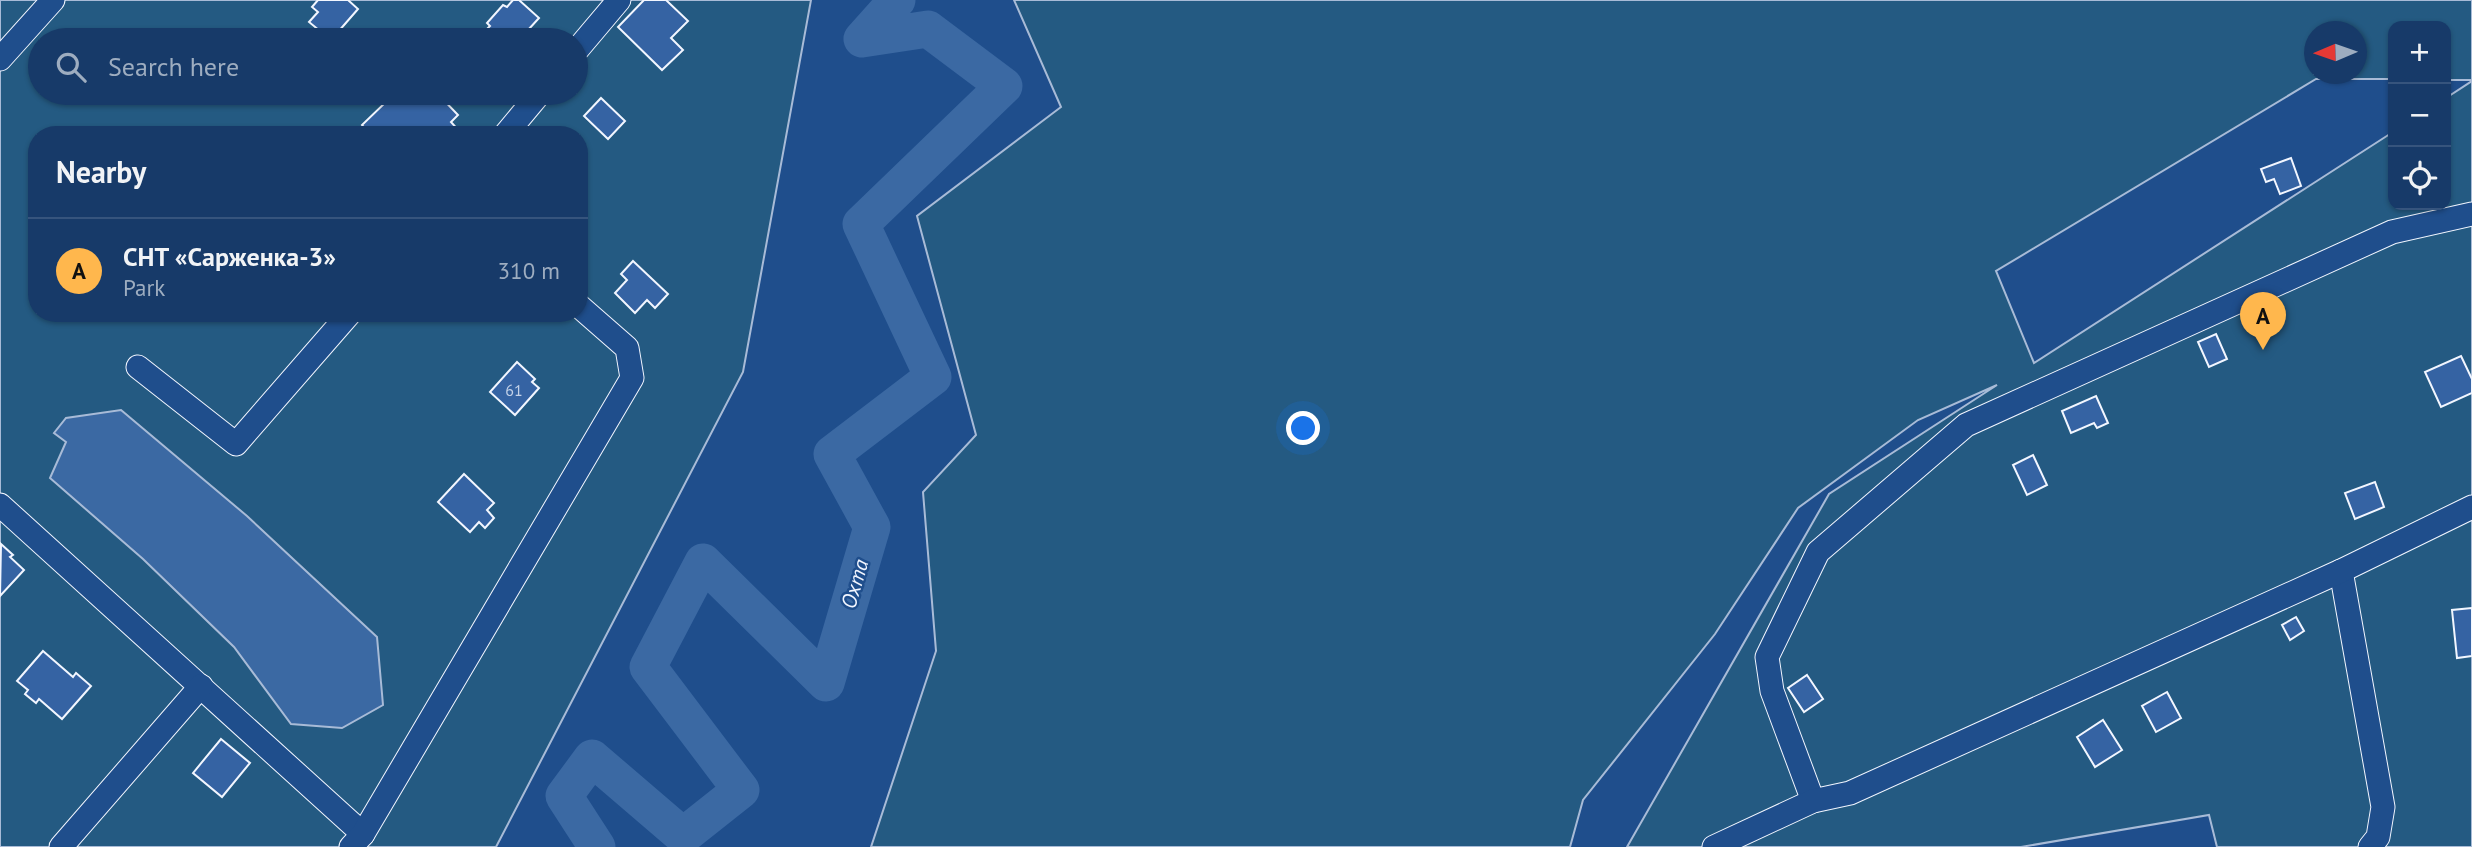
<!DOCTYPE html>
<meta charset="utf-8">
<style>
:root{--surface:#173a69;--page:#20416f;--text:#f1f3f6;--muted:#9eadc0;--line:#36547d;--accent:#ffb74d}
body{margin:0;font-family:"PT Sans",sans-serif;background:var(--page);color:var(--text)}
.controls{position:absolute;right:21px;top:21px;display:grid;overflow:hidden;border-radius:14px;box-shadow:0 2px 5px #0004}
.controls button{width:63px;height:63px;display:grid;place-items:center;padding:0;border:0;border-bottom:2px solid var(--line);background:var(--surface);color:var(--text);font:35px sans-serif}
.compass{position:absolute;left:2304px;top:21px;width:63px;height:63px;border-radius:50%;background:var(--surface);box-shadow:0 2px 5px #0004;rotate:268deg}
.you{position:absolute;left:1304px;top:429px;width:24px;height:24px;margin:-18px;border:5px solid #fff;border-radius:50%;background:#1a73e8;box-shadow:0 0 0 10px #1a73e833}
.badge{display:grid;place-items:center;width:46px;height:46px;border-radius:50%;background:var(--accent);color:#111;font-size:23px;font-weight:700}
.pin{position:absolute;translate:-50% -58px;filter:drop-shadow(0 2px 4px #0008)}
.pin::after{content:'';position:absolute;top:37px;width:24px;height:21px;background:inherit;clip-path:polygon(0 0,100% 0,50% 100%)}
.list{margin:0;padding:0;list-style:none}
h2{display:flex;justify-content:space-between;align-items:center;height:91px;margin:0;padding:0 28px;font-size:30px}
h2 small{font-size:23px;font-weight:400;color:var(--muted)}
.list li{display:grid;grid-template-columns:46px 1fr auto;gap:21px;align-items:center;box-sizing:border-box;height:105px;padding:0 28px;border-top:2px solid var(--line)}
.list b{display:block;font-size:26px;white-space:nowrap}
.list p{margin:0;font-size:23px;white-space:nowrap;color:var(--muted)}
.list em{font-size:23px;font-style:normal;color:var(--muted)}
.icon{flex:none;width:38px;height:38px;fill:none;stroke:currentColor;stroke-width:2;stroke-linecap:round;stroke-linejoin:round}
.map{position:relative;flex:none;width:2472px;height:847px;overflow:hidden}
.search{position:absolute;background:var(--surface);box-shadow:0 2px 5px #0004;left:28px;top:28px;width:560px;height:77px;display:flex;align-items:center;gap:18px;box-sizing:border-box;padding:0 24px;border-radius:38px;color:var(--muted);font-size:26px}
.panel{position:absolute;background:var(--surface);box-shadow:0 2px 5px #0004;left:28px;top:126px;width:560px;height:196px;border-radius:28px}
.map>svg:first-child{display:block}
.green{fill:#245a82;stroke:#a8bbd7;stroke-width:2;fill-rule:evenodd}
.water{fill:#3b69a3;stroke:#a8bbd7;stroke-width:2}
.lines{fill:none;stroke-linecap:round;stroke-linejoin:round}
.river{stroke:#3b69a3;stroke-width:37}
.building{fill:#3563a3;stroke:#f2f6ff;stroke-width:2}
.minor-casing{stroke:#f2f6ff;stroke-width:25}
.minor{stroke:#1f4e8c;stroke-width:23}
.labels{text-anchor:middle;stroke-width:5;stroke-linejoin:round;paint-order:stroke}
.number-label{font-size:16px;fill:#c3d1e8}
.water-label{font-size:21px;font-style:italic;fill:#f2f6ff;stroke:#1f4e8c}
</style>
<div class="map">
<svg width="2472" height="847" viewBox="0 0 2472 847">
<rect width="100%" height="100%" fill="#1f4e8c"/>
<g class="green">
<path d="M0,0H811L743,372L496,847H0ZM40,40H576V93H40ZM37,135H579V313H37Z"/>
<path d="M1014,0H2472V80H2446V26H2393V79H2316L1996,271L2034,363L2393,132V205H2446V98L2472,81V847H2217L2209,815L2021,847H1627L1829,494L1997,385L1918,420L1798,508L1715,634L1583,800L1570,847H871L936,651L923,492L976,435L917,216L1061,107ZM2314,32H2356V74H2314Z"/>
</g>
<polygon class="water" points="121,410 247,516 377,637 383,705 342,728 291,724 234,647 143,559 50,478 66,442 54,433 66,418"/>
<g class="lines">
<polyline class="river" points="597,847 564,796 592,758 683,836 741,790 648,667 703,562 826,683 872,527 832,454 933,377 861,224 1004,86 928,29 862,39 897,0"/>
</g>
<g class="building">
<polygon points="318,0 348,0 358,9 331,40 309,22 318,12 312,7"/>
<polygon points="513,0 519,0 539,18 528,30 537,38 535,40 483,40 479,37 490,26 487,23 503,5 507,7"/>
<polygon points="644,0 666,0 688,21 671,38 683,50 662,70 618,27"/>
<polygon points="412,93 437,93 458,115 451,122 461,133 458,135 371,135 362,125 390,98 393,102 401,103"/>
<polygon points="601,98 625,121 608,139 584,116"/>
<polygon points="2291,158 2301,186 2280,194 2274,179 2266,182 2261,169"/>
<polygon points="633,261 668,294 655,308 647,300 635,313 615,293 627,280 621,274"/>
<polygon points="2216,334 2227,359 2209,367 2198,342"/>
<polygon points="2461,356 2472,379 2472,393 2441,407 2425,372"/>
<polygon points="517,362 535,379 532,382 539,388 515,415 490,392"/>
<polygon points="2096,396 2108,423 2097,428 2094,423 2071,433 2062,411"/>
<polygon points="2033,455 2047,485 2027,495 2013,465"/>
<polygon points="464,474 494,503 487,510 494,518 485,528 479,522 470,532 438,502"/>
<polygon points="2375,482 2384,507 2355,519 2345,493"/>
<polygon points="1,544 13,555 10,557 24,570 0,596"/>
<polygon points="2472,608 2472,656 2457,658 2452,610"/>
<polygon points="2296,617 2304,631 2290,640 2282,625"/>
<polygon points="43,651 73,677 76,673 91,686 62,719 39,699 36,703 25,694 28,690 17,681"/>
<polygon points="1807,675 1823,699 1804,712 1788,688"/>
<polygon points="2167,692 2181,718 2156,732 2142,706"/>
<polygon points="2103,720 2122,750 2095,767 2077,737"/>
<polygon points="221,739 250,763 222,797 193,773"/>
</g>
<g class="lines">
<g class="minor-casing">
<g id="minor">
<polyline points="576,51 619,0"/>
<polyline points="0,59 53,0"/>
<polyline points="505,135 540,93"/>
<polyline points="138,367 236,444 350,313"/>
<polyline points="0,505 363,834"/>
<polyline points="2341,571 2383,807 2378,837 2370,847"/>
<polyline points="1813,801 1772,691 1767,657 1818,552 1966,425 2392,232 2472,214"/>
<polyline points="61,847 201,686"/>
<polyline points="351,847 363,834 632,378 627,348 579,306"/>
<polyline points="1714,847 1813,801 1850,793 2341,571 2472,507"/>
</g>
</g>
<use href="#minor" class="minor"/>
</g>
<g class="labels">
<g class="number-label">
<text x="514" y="396">61</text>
</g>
<g class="water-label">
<text transform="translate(855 584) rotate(-74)" y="7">Охта</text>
</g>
</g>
</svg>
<div class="controls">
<button>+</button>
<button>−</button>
<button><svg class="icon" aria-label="locate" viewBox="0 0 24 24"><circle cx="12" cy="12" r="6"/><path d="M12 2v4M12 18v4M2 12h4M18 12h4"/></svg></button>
</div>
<svg class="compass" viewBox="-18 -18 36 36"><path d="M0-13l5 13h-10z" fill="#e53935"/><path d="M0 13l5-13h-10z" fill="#9eadc0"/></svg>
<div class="you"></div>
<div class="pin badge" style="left:2263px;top:350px">A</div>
<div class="search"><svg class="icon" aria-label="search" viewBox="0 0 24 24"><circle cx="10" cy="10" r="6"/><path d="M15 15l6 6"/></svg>Search here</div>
<section class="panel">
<h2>Nearby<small></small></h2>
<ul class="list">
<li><span class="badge">A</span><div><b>СНТ «Сарженка-3»</b><p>Park</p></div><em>310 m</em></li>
</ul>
</section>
</div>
